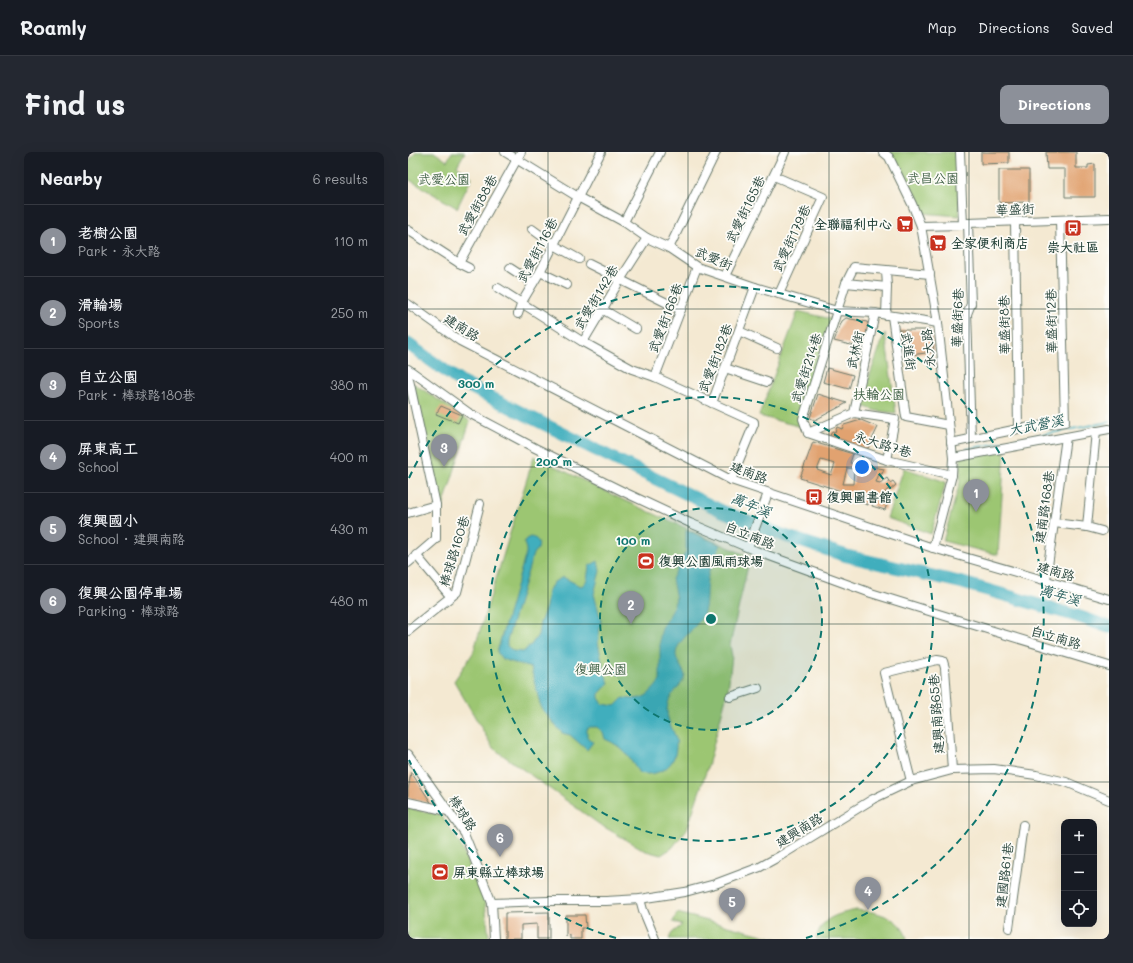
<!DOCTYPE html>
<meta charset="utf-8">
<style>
:root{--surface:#171b24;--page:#242831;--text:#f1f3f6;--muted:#9ea1a6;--line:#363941;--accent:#8c9099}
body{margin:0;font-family:Mali,"LXGW WenKai TC",sans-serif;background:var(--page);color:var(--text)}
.controls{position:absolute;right:12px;bottom:12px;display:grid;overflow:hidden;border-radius:8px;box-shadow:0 4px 16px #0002}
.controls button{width:36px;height:36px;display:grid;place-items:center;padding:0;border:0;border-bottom:1px solid var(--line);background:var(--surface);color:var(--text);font:20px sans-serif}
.you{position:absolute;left:454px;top:315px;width:14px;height:14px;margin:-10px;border:3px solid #fff;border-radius:50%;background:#1a73e8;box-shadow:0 0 0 6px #1a73e833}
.badge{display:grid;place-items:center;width:26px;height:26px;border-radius:50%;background:var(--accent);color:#fff;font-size:13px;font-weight:700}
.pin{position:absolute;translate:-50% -33px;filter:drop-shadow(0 1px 2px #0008)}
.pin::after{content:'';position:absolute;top:21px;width:14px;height:12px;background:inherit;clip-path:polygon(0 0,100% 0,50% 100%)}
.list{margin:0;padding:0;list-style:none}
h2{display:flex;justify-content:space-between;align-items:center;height:52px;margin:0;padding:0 16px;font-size:17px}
h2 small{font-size:13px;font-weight:400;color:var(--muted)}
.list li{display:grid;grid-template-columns:26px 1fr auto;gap:12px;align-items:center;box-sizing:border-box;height:72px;padding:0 16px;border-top:1px solid var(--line)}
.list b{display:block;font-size:15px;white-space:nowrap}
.list p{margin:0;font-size:13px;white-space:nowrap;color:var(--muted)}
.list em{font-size:13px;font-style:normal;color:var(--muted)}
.icon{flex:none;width:22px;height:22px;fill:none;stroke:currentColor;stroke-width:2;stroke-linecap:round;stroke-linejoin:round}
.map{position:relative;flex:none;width:701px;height:787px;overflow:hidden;border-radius:8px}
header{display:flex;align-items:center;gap:24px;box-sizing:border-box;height:56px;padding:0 20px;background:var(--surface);border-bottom:1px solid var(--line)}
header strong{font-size:19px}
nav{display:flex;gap:22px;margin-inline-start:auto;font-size:14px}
.intro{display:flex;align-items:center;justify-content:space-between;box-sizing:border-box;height:96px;padding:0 24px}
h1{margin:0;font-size:28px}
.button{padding:10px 18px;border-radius:8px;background:var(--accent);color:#fff;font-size:14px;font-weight:700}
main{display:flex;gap:24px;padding:0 24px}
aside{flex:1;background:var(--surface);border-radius:8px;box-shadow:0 4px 16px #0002}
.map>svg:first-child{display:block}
.green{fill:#9cc672;stroke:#5e8253}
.water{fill:#40aebd;stroke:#307678}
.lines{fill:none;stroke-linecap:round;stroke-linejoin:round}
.stream{stroke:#40aebd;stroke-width:2}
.river{stroke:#40aebd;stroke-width:13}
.building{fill:#e1a270;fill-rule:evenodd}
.street-casing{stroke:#6a796b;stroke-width:10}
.street{stroke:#fff;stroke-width:8}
.grid{fill:none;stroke:#1f3d34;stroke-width:1;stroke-opacity:0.55}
.ring{fill:none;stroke:#0f766e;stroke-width:2;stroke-dasharray:7 5}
.labels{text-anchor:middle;stroke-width:3.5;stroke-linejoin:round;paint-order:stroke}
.park-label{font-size:13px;fill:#3e5f44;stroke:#fdfcf7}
.street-label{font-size:13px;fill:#1f3d34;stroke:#fdfcf7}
.poi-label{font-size:13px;font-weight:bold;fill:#1f3d34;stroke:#fdfcf7;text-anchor:start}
.water-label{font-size:14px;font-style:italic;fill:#295f5d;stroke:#fdfcf7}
.centre{fill:#0f766e;stroke:#fdfcf7;stroke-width:2}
.ring-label{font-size:12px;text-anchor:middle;font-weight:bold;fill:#0f766e;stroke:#fdfcf7;stroke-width:3.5;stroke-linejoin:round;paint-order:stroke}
</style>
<header>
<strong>Roamly</strong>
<nav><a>Map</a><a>Directions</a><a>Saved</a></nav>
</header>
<div class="intro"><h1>Find us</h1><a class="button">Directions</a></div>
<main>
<aside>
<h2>Nearby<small>6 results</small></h2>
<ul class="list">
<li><span class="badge">1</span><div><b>老樹公園</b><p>Park · 永大路</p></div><em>110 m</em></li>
<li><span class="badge">2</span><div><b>滑輪場</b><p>Sports</p></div><em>250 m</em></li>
<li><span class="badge">3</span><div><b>自立公園</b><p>Park · 棒球路180巷</p></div><em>380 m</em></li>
<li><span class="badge">4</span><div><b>屏東高工</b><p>School</p></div><em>400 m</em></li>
<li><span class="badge">5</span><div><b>復興國小</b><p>School · 建興南路</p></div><em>430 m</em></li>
<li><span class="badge">6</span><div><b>復興公園停車場</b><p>Parking · 棒球路</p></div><em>480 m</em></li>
</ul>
</aside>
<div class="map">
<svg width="701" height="787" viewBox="0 0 701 787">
<rect width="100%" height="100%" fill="#fdfcf7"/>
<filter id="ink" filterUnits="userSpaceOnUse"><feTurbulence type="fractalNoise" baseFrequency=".025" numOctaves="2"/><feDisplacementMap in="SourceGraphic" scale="8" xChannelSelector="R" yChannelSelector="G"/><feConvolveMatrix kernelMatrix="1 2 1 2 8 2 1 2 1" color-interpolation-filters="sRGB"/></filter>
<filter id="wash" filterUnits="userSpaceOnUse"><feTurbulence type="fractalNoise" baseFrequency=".012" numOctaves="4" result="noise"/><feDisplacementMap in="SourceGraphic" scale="16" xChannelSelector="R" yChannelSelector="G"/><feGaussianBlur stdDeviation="0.9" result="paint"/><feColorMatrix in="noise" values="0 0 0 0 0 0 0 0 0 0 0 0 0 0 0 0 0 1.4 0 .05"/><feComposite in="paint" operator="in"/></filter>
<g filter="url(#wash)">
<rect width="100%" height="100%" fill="#f4e9d2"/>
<g class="green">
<polygon points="8,0 26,0 39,9 44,0 57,0 49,14 64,25 49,56 0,27 0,11"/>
<polygon points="482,0 549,0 552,64 513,61"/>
<polygon points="390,159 427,168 394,275 351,264"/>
<polygon points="477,181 488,261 469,259 451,253"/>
<polygon points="5,231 62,269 33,361"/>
<polygon points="597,299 590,403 535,389 552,330 553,304"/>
<polygon points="126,304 211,346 342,405 322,493 324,504 320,538 300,614 279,677 264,696 253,703 238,699 191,672 85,596 46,529 65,501"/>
<polygon points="496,316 538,330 523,382 479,366"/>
<polygon points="0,656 33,663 52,692 77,749 81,787 0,787"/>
<path d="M448,758C467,759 494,765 499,787H408C414,765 427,763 448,758Z"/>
<polygon points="269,761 370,787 261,787 264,781 274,773 265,770"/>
</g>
<path class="water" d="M278,378L313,393C308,402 302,413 300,424C296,438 301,454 293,466C287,477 269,489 268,501C267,507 275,517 277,523C276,527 274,531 271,534C264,543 260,546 259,558C259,570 265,576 268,587C269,589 268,593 268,596C267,616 249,625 231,621C220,604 216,595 197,587L195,580L189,575H182L179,577V585L185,590L179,598L162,583L154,581L133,556L123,516L94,507L89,500L118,401V397L116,391L118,387L122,385C129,386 132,389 130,397L127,399L125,402L99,489V494L105,499L115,500L123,493L130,483L132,471L138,455L140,439L146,430L155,425L172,434L175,433L179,428L181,414L190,409L192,419L186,442L193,468L190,490L196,520L201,531L191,542V546L195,552L207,554L215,546C236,549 240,544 252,529V484L255,473L263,461L268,447L264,427L278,399Z"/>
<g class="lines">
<polyline class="stream" points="559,297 701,270"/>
<polyline class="river" points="0,192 54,231 186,297 314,359 377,384 439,404 555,431 669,464 701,475"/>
</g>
<g id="blocks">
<g class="building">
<polygon points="573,0 601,0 601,11 573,12"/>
<polygon points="638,0 668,0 668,16 680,16 680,13 687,12 687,45 657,45 657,17 639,17"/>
<polygon points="591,18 621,18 621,50 591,51"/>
<polygon points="438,166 459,170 461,174 455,196 426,189 434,169"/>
<polygon points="491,178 523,178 526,200 494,204"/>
<polygon points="419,216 445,223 441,237 415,230"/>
<polygon points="410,242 439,251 407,268 402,266"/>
<polygon points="33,254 54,263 50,271 28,262"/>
<polygon points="453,268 470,275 459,298 422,284 424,279 427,280 429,275 434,277 436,273"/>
<path d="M405,290L445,302L442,311L446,312V309L460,311V314L476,317L474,322H471L468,330L472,331L479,326L482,331L485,329L488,333L482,338L480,337L473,346L480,348L477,358L464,354L467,346L463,344L460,353L452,350L455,342L448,341L447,347L435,345L436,340L392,326ZM413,308L427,312L423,323L409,318ZM439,316L446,317L445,332H435Z"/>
<polygon points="3,620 24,652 0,646 0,638"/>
<polygon points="141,760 141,787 129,787 129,772 113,773 113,787 97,787 97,761"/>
<polygon points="158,763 177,763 178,776 173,776 173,787 162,787 162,783 158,784"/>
</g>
</g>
</g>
<g filter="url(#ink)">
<use href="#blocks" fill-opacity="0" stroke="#6a796b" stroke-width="1"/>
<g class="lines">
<g class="street-casing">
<g id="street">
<polyline points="97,0 170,45 216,70 239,86 261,96 289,115 347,135 429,159 467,161 530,171"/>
<polyline points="475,0 481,5 504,52 513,74 530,171 545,306 544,323 525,396"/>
<polyline points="552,0 555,73"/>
<polyline points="366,24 415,45 371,142"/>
<polyline points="607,69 610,277"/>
<polyline points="216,70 252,0"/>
<polyline points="560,71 563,152 559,162 563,286"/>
<polyline points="513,74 555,73 560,71 701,66"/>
<polyline points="124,77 146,93 171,107"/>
<polyline points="0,78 51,111 61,116"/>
<polyline points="239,86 212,128 175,190 224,217 247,225 304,251 347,135"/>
<polyline points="261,96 308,0"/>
<polyline points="51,111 113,0"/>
<polyline points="181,112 273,158"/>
<polyline points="102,116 125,131"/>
<polyline points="132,120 159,133"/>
<polyline points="317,124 377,0"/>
<polyline points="438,131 479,135"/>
<polyline points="90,136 175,190"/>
<polyline points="0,152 52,189 323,328 525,396 701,447"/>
<polyline points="194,157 228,177"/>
<polyline points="110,162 114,150 132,120 193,0"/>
<polyline points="478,163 479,135 478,118"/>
<polyline points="484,164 498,265 541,273"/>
<polyline points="331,179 369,196"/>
<polyline points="317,216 359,230"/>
<polyline points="0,217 61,261 127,296 216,340 282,371 322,388 348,399 463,441 595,482 701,514"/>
<polyline points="0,223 28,353 28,387 0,411"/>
<polyline points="247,225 289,115"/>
<polyline points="304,251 346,270 346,272 323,328"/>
<polyline points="446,261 487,267 479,308"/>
<polyline points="400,281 395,267 429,159 438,131 446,115 522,122"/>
<polyline points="400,281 446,261 467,161"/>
<polyline points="400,281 479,308 544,323"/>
<polyline points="543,291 610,277 657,270 652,68"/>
<polyline points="545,306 701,277"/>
<polyline points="0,361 28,353"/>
<polyline points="646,371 679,375 694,379"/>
<polyline points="679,375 688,279"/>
<polyline points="340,395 360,341"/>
<polyline points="8,403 43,445"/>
<polyline points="638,428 658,285"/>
<polyline points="0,479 49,440 72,352"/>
<polyline points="322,545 350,536"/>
<polyline points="0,602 56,681 84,751 86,787"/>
<polyline points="503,629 476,521 529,508 535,509 537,516 544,618"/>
<polyline points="0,650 40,659"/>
<polyline points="232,747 235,758 247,787"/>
<polyline points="84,751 140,749 198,749 232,747 277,740 307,732 352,715 372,704 465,647 503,629 544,618 586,617 628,623 658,630 701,648"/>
<polyline points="601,776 615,673"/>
</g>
</g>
<use href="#street" class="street"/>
</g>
</g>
<path class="grid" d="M140,0V787M280,0V787M421,0V787M561,0V787M0,157H701M0,315H701M0,472H701M0,630H701"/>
<circle cx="303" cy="467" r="111" fill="#0f766e" fill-opacity=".12"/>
<g class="ring">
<circle cx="303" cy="467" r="111"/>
<circle cx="303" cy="467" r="222"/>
<path d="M208 786A333 333 0 0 1 1 608M1 326A333 333 0 1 1 398 786"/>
</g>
<defs>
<g id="supermarket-square" transform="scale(0.9)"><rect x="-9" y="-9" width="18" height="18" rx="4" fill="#c8321e" stroke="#fdfcf7"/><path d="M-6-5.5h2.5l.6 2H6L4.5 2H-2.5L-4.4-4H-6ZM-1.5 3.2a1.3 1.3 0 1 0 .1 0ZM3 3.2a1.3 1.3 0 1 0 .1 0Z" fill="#fff"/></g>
<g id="bus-square" transform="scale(0.9)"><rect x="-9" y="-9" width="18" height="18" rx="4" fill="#c8321e" stroke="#fdfcf7"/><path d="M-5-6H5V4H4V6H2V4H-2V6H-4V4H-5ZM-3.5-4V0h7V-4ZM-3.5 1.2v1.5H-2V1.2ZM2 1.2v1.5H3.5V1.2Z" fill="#fff"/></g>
<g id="stadium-square" transform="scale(0.9)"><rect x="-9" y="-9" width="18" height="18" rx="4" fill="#c8321e" stroke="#fdfcf7"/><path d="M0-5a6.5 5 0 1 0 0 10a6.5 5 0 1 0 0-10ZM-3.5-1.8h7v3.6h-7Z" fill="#fff"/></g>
</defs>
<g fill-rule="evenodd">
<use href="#supermarket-square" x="497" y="72"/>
<use href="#bus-square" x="665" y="76"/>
<use href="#supermarket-square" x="530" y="91"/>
<use href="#bus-square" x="406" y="345"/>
<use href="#stadium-square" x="238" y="409"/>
<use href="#stadium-square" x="32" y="720"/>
</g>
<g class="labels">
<g class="park-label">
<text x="525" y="31">武昌公園</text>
<text x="36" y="32">武愛公園</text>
<text x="471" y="247">扶輪公園</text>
<text x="193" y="522">復興公園</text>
</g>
<g class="street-label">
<text transform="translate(69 53) rotate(-61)" y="5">武愛街88巷</text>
<text transform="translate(337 57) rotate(-64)" y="5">武愛街165巷</text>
<text transform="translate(607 57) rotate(-2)" y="5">華盛街</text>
<text transform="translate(383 86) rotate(-65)" y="5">武愛街179巷</text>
<text transform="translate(129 98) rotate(-62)" y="5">武愛街116巷</text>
<text transform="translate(306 106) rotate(23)" y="5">武愛街</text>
<text transform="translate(188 145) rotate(-59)" y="5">武愛街142巷</text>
<text transform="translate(257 166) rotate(-69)" y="5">武愛街166巷</text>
<text transform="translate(549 166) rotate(-88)" y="5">華盛街6巷</text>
<text transform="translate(643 169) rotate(-91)" y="5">華盛街12巷</text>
<text transform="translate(596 173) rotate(-91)" y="5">華盛街8巷</text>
<text transform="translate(54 175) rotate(32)" y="5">建南路</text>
<text transform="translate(520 196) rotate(-96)" y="5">永大路</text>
<text transform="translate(447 198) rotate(-78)" y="5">武林街</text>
<text transform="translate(501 199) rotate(82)" y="5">武進街</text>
<text transform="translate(307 206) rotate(-69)" y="5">武愛街182巷</text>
<text transform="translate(398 216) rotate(-72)" y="5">武愛街214巷</text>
<text transform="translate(475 292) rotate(17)" y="5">永大路7巷</text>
<text transform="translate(341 320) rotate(21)" y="5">建南路</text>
<text transform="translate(636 355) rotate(-82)" y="5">建南路168巷</text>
<text transform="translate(342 383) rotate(22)" y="5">自立南路</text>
<text transform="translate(46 399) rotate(-73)" y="5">棒球路160巷</text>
<text transform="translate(648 419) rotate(16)" y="5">建南路</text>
<text transform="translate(648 485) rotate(16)" y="5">自立南路</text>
<text transform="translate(528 562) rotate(-94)" y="5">建興南路65巷</text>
<text transform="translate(55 661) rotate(57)" y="5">棒球路</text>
<text transform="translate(391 678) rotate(-32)" y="5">建興南路</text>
<text transform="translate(596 723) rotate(-83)" y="5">建國路61巷</text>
</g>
<g class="poi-label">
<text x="484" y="77" text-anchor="end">全聯福利中心</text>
<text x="543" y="96">全家便利商店</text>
<text x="665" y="100" text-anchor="middle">崇大社區</text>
<text x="419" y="350">復興圖書館</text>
<text x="251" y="414">復興公園風雨球場</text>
<text x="45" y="725">屏東縣立棒球場</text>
</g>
<g class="water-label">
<text transform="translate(628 273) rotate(-11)" y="5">大武營溪</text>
<text transform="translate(343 353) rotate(23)" y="5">萬年溪</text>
<text transform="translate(652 443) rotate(17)" y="5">萬年溪</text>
</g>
</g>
<circle cx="303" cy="467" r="6" class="centre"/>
<g class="ring-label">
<text x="68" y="236">300 m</text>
<text x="146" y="314">200 m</text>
<text x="225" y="393">100 m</text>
</g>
</svg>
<div class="controls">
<button>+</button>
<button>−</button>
<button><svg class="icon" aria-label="locate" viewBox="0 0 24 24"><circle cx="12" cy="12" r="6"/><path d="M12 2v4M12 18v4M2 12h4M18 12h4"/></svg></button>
</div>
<div class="you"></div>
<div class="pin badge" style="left:568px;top:360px">1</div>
<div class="pin badge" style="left:223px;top:472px">2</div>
<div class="pin badge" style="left:36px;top:315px">3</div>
<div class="pin badge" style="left:460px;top:758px">4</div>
<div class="pin badge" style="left:324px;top:769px">5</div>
<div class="pin badge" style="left:92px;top:705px">6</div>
</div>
</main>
